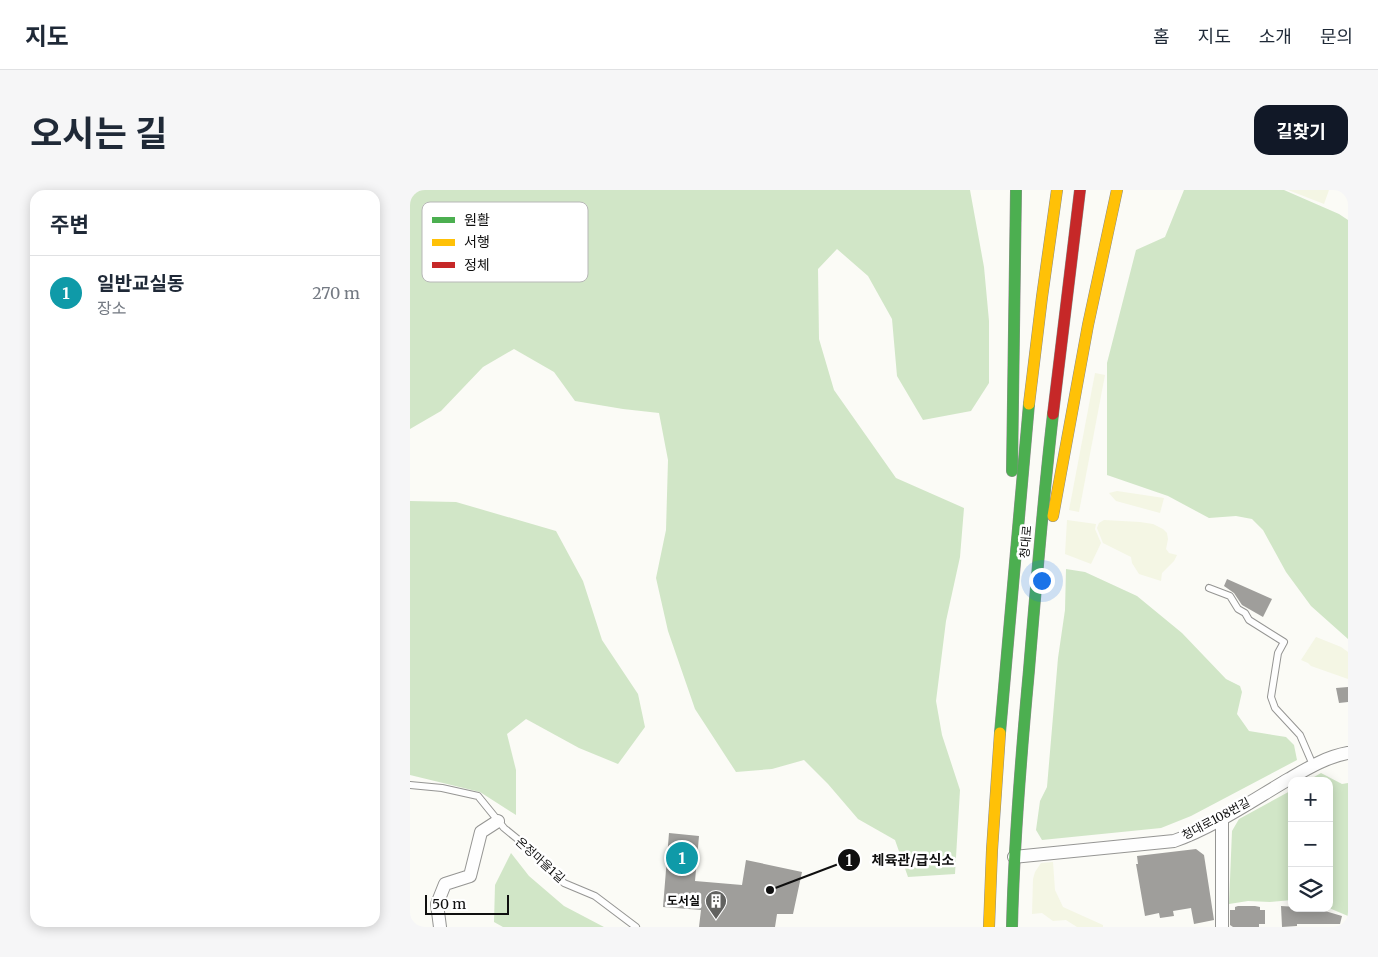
<!DOCTYPE html>
<html lang="ko">
<meta charset="utf-8">
<style>
:root{--surface:#fff;--page:#f6f6f7;--text:#1f2937;--muted:#747a83;--line:#e0e1e3;--accent:#111827}
body{margin:0;font-family:Merriweather,"Noto Sans KR",serif;background:var(--page);color:var(--text)}
.controls{position:absolute;right:15px;bottom:15px;display:grid;overflow:hidden;border-radius:10px;box-shadow:0 2px 12px #0003}
.controls button{width:45px;height:45px;display:grid;place-items:center;padding:0;border:0;border-bottom:1px solid var(--line);background:var(--surface);color:var(--text);font:25px sans-serif}
.scale{position:absolute;left:15px;bottom:12px;width:84px;box-sizing:border-box;padding-left:5px;border:2px solid #0f0f0f;border-top:0;font-size:14px;line-height:18px;white-space:nowrap;color:#0f0f0f;-webkit-text-stroke:4px #fff;paint-order:stroke}
.you{position:absolute;left:631px;top:390px;width:18px;height:18px;margin:-12px;border:4px solid #fff;border-radius:50%;background:#1a73e8;box-shadow:0 0 0 8px #1a73e833}
.badge{display:grid;place-items:center;width:32px;height:32px;border-radius:50%;background:var(--accent);color:#fff;font-size:16px;font-weight:700}
.pin{position:absolute;translate:-50% -50%;border:2px solid #fff;box-shadow:0 1px 5px #0006}
.list{margin:0;padding:0;list-style:none}
h2{display:flex;justify-content:space-between;align-items:center;height:65px;margin:0;padding:0 20px;font-size:21px}
h2 small{font-size:16px;font-weight:400;color:var(--muted)}
.list li{display:grid;grid-template-columns:32px 1fr auto;gap:15px;align-items:center;box-sizing:border-box;height:75px;padding:0 20px;border-top:1px solid var(--line)}
.list b{display:block;font-size:19px;white-space:nowrap}
.list p{margin:0;font-size:16px;white-space:nowrap;color:var(--muted)}
.list em{font-size:16px;font-style:normal;color:var(--muted)}
.icon{flex:none;width:28px;height:28px;fill:none;stroke:currentColor;stroke-width:2;stroke-linecap:round;stroke-linejoin:round}
.map{position:relative;flex:none;width:938px;height:737px;overflow:hidden;border-radius:15px}
header{display:flex;align-items:center;gap:30px;box-sizing:border-box;height:70px;padding:0 25px;background:var(--surface);border-bottom:1px solid var(--line)}
header strong{font-size:24px}
nav{display:flex;gap:28px;margin-inline-start:auto;font-size:18px}
.intro{display:flex;align-items:center;justify-content:space-between;box-sizing:border-box;height:120px;padding:0 30px}
h1{margin:0;font-size:35px}
.button{padding:12px 22px;border-radius:15px;background:var(--accent);color:#fff;font-size:18px;font-weight:700}
main{display:flex;gap:30px;padding:0 30px}
aside{flex:1;background:var(--surface);border-radius:15px;box-shadow:0 2px 12px #0003}
.map>svg:first-child{display:block}
.farmland{fill:#f4f6e4}
.forest{fill:#d1e6c7}
.building{fill:#9f9e9b}
.lines{fill:none;stroke-linecap:round;stroke-linejoin:round}
.lane-casing{stroke:#959593;stroke-width:8}
.street-casing{stroke:#959593;stroke-width:14}
.fast-casing{stroke:#8c8c8a;stroke-width:12}
.slow-casing{stroke:#8c8c8a;stroke-width:12}
.jam-casing{stroke:#8c8c8a;stroke-width:12}
.lane{stroke:#fefefe;stroke-width:6}
.street{stroke:#fefefe;stroke-width:12}
.fast{stroke:#4caf50;stroke-width:11}
.slow{stroke:#ffc107;stroke-width:11}
.jam{stroke:#c62828;stroke-width:11}
.labels{text-anchor:middle;stroke-width:5;stroke-linejoin:round;paint-order:stroke}
.street-label{font-size:12px;fill:#0f0f0f;stroke:#fff}
.poi-label{font-size:12px;font-weight:bold;fill:#0f0f0f;stroke:#fff;text-anchor:end}
.key{fill:#fff;stroke:#b7b7b7;stroke-width:1}
.key-label{font-size:14px;fill:#0f0f0f}
.leader{fill:none;stroke:#0f0f0f;stroke-width:2}
.callout-dot{fill:#0f0f0f;stroke:#fff;stroke-width:2}
.mark-label{font-size:15px;text-anchor:middle;font-weight:bold;fill:#fff}
.callout-label{font-size:14px;text-anchor:middle;font-weight:bold;fill:#0f0f0f;stroke:#fff;stroke-width:5;stroke-linejoin:round;paint-order:stroke}
</style>
<header>
<strong>지도</strong>
<nav><a>홈</a><a>지도</a><a>소개</a><a>문의</a></nav>
</header>
<div class="intro"><h1>오시는 길</h1><a class="button">길찾기</a></div>
<main>
<aside>
<h2>주변<small></small></h2>
<ul class="list">
<li><span class="badge" style="background:#0f9aa8">1</span><div><b>일반교실동</b><p>장소</p></div><em>270 m</em></li>
</ul>
</aside>
<div class="map">
<svg width="938" height="737" viewBox="0 0 938 737">
<rect width="100%" height="100%" fill="#fbfbf6"/>
<g class="farmland">
<polygon points="878,0 919,0 914,14"/>
<polygon points="685,183 695,185 669,322 659,320"/>
<polygon points="707,301 754,308 750,323 706,311 699,303"/>
<polygon points="657,330 686,334 685,339 691,353 681,374 655,364"/>
<polygon points="694,330 730,332 743,334 753,339 757,343 758,349 756,359 759,363 767,365 764,371 752,383 751,391 729,384 722,373 721,367 693,353 687,338 689,333"/>
<polygon points="906,447 931,457 938,462 938,489 901,476 898,473 891,470"/>
<polygon points="643,672 645,700 653,717 693,735 693,737 667,737 656,730 643,731 632,723 622,724 623,689 625,682 631,673"/>
</g>
<g class="forest">
<polygon points="0,0 560,0 574,77 579,131 579,193 561,221 513,230 487,186 482,129 458,86 427,59 408,79 409,149 424,200 486,288 554,318 550,367 536,431 526,511 532,545 550,600 545,684 498,687 485,650 448,629 418,594 394,570 362,579 326,582 285,519 258,441 246,388 256,340 258,270 249,223 213,219 165,211 144,182 104,159 73,177 31,221 0,239"/>
<polygon points="774,0 874,0 929,24 938,30 938,449 901,416 876,382 853,340 842,329 826,326 799,328 758,306 697,285 697,173 726,60 755,47"/>
<polygon points="0,311 46,312 146,341 173,391 192,450 228,504 235,537 208,574 169,558 116,529 97,544 106,580 106,625 70,602 0,585"/>
<polygon points="656,379 675,382 727,406 772,443 816,489 830,496 832,502 827,524 839,541 876,547 884,555 887,570 781,626 751,638 632,650 626,640 630,611 637,597 648,468 655,420"/>
<polygon points="911,583 932,594 938,593 938,726 919,718 919,591 897,591"/>
<polygon points="882,600 882,710 860,712 838,711 819,714 822,641 829,629"/>
<polygon points="101,663 119,686 154,716 194,737 93,737 84,732 85,695"/>
</g>
<g class="building">
<polygon points="817,389 862,409 853,427 832,415 824,403 814,396"/>
<polygon points="938,497 938,512 929,513 926,498"/>
<polygon points="259,643 289,646 285,691 332,695 336,670 392,682 383,724 367,724 365,737 289,737 291,720 253,717"/>
<polygon points="786,659 794,665 804,730 784,734 781,718 763,721 764,726 750,728 749,723 735,726 726,674 728,674 727,666"/>
<polygon points="828,716 845,716 850,717 850,720 855,720 855,734 849,734 849,737 823,737 820,735 820,720 825,720 825,717"/>
<polygon points="871,716 903,718 903,721 915,721 932,726 930,734 887,734 887,736 872,737"/>
</g>
<g class="lines">
<g class="lane-casing">
<g id="lane">
<polyline points="799,398 820,406 828,419 835,423 839,430 874,452 868,463 861,507 865,518 890,545 903,575"/>
<polyline points="0,595 32,598 68,606 94,638 115,655 154,693 185,706 226,737"/>
</g>
</g>
<g class="street-casing">
<g id="street">
<polyline points="812,628 812,737"/>
<path d="M604,667L764,651C802,638 843,610 879,589C898,578 916,567 938,563"/>
<polyline points="30,737 27,714 35,694 60,686 71,642 88,631"/>
</g>
</g>
<g class="fast-casing">
<g id="fast">
<polyline points="602,281 606,0"/>
<polyline points="590,543 619,214"/>
<path d="M602,737C604,651 611,566 619,480C626,395 633,310 643,224"/>
</g>
</g>
<g class="slow-casing">
<g id="slow">
<polyline points="619,214 632,107 647,0"/>
<polyline points="643,326 678,135 707,0"/>
<polyline points="579,737 582,660 590,543"/>
</g>
</g>
<g class="jam-casing">
<polyline id="jam" points="643,224 670,0"/>
</g>
<use href="#lane" class="lane"/>
<use href="#street" class="street"/>
<use href="#fast" class="fast"/>
<use href="#slow" class="slow"/>
<use href="#jam" class="jam"/>
</g>
<defs>
<g id="building-pin" transform="scale(1.125)"><path d="M0 17L-7.5 6A9.5 9.5 0 1 1 7.5 6Z" fill="#626260" stroke="#fff"/><path d="M-4-6H4V6H1V3H-1V6H-4ZM-2.5-4.3h1.7v1.8h-1.7ZM.8-4.3h1.7v1.8H.8ZM-2.5-1h1.7V.8h-1.7ZM.8-1h1.7V.8H.8Z" fill="#fff"/></g>
</defs>
<g fill-rule="evenodd">
<use href="#building-pin" x="306" y="711"/>
</g>
<g class="labels">
<g class="street-label">
<text transform="translate(616 352) rotate(-85)" y="4">청대로</text>
<text transform="translate(806 629) rotate(-28)" y="4">청대로108번길</text>
<text transform="translate(130 670) rotate(42)" y="4">온정마을1길</text>
</g>
<g class="poi-label">
<text x="290" y="715">도서실</text>
</g>
</g>
<rect x="12" y="12" width="166" height="80" rx="8" class="key"/>
<rect x="22" y="27" width="23" height="6" fill="#4caf50"/>
<rect x="22" y="49" width="23" height="7" fill="#ffc107"/>
<rect x="22" y="72" width="23" height="6" fill="#c62828"/>
<g class="key-label">
<text x="54" y="35">원활</text>
<text x="54" y="57">서행</text>
<text x="54" y="80">정체</text>
</g>
<path class="leader" d="M360 700L439 670"/>
<g class="callout-dot">
<circle cx="360" cy="700" r="5"/>
<circle cx="439" cy="670" r="12"/>
</g>
<g class="mark-label">
<text x="439" y="676">1</text>
</g>
<g class="callout-label">
<text x="503" y="675">체육관/급식소</text>
</g>
</svg>
<div class="controls">
<button>+</button>
<button>−</button>
<button><svg class="icon" aria-label="layers" viewBox="0 0 24 24"><path d="M12 4l9 5-9 5-9-5zM3 14l9 5 9-5"/></svg></button>
</div>
<div class="scale">50 m</div>
<div class="you"></div>
<div class="pin badge" style="left:272px;top:668px;background:#0f9aa8">1</div>
</div>
</main>
